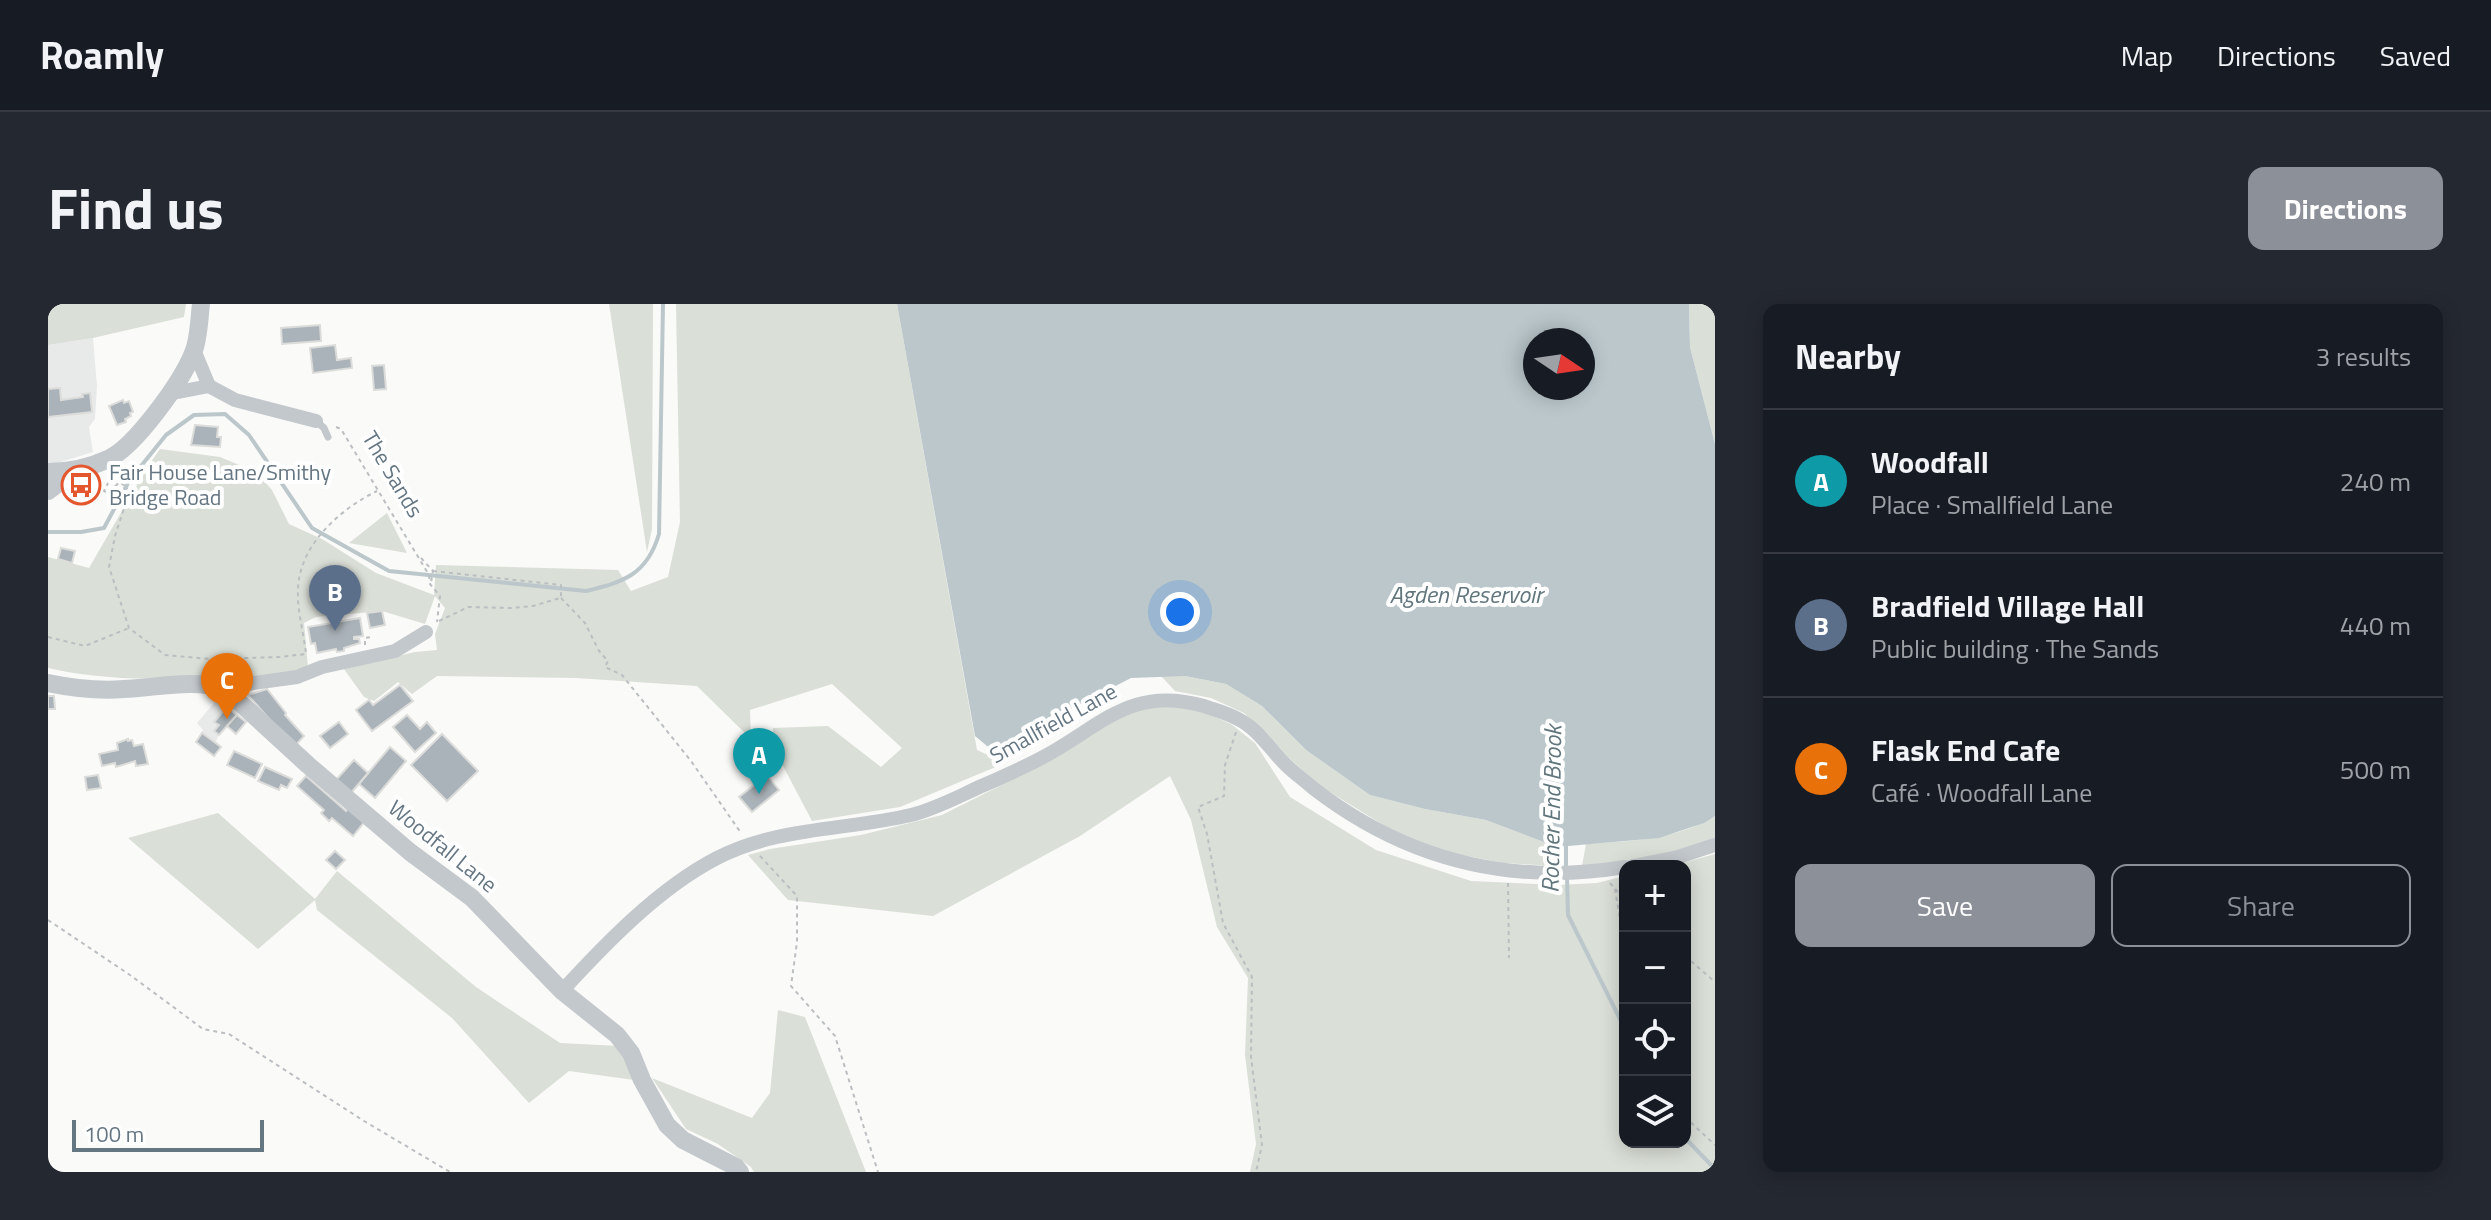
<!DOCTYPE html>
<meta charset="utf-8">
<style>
:root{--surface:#171b24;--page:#242831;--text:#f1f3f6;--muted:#9ea1a6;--line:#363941;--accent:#8c9099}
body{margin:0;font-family:"Titillium Web",sans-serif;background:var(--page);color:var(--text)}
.controls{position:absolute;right:24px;bottom:24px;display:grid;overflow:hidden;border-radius:16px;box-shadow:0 4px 20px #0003}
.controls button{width:72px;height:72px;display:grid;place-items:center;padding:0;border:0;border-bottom:2px solid var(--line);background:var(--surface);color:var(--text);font:40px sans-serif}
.compass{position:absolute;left:1475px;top:24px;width:72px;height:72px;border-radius:50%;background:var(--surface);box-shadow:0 4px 20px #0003;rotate:103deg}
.scale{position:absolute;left:24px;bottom:20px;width:192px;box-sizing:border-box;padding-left:8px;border:4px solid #657683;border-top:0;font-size:22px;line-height:28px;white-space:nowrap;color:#657683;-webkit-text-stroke:6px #fff;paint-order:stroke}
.you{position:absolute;left:1132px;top:308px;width:28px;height:28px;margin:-20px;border:6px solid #fff;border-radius:50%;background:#1a73e8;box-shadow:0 0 0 12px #1a73e833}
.badge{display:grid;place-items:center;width:52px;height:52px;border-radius:50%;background:var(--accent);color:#fff;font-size:26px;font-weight:700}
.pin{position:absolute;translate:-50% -66px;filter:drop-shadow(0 2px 4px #0008)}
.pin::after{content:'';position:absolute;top:42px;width:28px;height:24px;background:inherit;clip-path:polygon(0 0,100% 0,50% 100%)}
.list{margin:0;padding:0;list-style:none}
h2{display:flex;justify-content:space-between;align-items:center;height:104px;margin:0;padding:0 32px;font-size:34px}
h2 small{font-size:26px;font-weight:400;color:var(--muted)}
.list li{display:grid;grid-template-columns:52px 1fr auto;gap:24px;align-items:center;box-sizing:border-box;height:144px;padding:0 32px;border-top:2px solid var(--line)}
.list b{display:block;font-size:30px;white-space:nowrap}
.list p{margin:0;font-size:26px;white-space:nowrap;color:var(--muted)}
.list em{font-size:26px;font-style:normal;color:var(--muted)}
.actions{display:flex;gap:16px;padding:24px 32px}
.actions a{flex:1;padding:18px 0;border:2px solid var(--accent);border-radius:16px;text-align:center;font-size:28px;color:var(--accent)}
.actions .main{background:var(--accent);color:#fff}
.icon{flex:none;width:44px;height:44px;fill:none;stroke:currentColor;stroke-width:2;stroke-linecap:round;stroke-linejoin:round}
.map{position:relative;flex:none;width:1667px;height:868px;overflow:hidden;border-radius:16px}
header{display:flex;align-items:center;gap:48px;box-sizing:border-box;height:112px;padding:0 40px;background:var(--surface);border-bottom:2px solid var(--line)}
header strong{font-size:38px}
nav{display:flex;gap:44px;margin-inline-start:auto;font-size:28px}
.intro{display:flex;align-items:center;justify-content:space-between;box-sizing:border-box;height:192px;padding:0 48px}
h1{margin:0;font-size:56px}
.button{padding:20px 36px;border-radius:16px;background:var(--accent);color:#fff;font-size:28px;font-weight:700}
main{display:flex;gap:48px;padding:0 48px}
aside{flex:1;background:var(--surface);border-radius:16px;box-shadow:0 4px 20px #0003}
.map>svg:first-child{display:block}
.built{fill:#e8e9e9}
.green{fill:#dadfd7}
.water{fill:#bbc7cb;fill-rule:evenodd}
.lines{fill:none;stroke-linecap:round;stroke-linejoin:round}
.stream{stroke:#bbc7cb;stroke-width:4}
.building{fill:#aab3b9;stroke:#dcdcda;stroke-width:2}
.path{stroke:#bbbfc2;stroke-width:2;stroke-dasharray:4 4;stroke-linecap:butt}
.service{stroke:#c3c8cc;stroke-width:7}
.minor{stroke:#c3c8cc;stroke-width:14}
.tertiary{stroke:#c3c8cc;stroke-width:18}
.labels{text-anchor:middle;stroke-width:8;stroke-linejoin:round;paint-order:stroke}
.poi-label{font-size:22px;fill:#657683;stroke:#fff;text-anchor:start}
.street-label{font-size:22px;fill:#657683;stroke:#fff}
.water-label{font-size:24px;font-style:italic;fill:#60757c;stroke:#fff}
</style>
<header>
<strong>Roamly</strong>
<nav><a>Map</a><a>Directions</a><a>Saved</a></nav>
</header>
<div class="intro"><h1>Find us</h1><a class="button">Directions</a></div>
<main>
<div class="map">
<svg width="1667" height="868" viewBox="0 0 1667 868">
<rect width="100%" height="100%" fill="#fafaf8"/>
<g class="built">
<polygon points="45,34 49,82 47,115 41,123 45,148 0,162 0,41"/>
<polygon points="171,393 191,408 171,431 168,437 173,443 166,452 148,438 155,426 149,419"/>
</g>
<g class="green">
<polygon points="0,0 138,0 136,13 45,34 0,41"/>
<polygon points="561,0 605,0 604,225 599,248"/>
<path d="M628,0H849L929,446L957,459L852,503L764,517L724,441L725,424L780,422L833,463L854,444L784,380L702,406L703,435L649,382L528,374L389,372L364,390L350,378L326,397L316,393L296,365L367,348L389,346L387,330L397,304L387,292L377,320L334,307L268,313L256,319L260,364L247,372C168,373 77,382 0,364V253L41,264L100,162L112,145L172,153L208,168L224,186L241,220L274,235L328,269L386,291L388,261L570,266L583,287L620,273L632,218Z"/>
<polygon points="1641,0 1667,0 1667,140 1642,43"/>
<polygon points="339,209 359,249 301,239"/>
<polygon points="1113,372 1137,372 1178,380 1214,402 1258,446 1322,491 1377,505 1438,516 1509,543 1511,562 1455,559 1404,549 1358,535 1272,482 1240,453 1218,428 1196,409 1163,394 1127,387"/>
<polygon points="1130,403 1158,409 1183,420 1207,439 1242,493 1328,546 1423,577 1510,581 1549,579 1577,572 1577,838 1637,838 1637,562 1623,562 1667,550 1667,868 1202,868 1208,840 1197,751 1200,674 1169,623 1143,516 1122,472 1032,532 885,612 740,596 700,551 722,545 813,531 894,511 1011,452 1053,424 1090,404"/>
<polygon points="170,509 267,595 289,567 428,683 512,739 571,742 586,776 521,767 481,799 404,714 269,606 267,596 210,645 80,534"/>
<path d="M1667,512V534C1623,554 1581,557 1534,562L1538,540C1582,537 1628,536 1667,512Z"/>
<polygon points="730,706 757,713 818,868 706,868 703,863 670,840 638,825 604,774 704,814 722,789"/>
</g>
<path class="water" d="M849,0H1641L1642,43L1667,140V512L1656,519L1611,534L1509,543L1438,516L1377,505L1322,491L1258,446L1214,402L1178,380L1137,372L1083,374L944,446L927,432ZM1487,36H1535V84H1487Z"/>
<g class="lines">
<g class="stream">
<path d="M0,228H33L56,224L81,177L118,131L146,111L177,110L201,131L264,224L341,267L538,287C575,278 599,271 611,230L615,0"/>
<polyline points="1518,537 1518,564"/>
<polyline points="1519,573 1520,611 1577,725"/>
<polyline points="1637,834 1667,865"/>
</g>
</g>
<g class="building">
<polygon points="272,21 273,37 234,40 233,24"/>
<polygon points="287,41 289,56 303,54 304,64 265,69 262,44"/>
<polygon points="336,61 338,85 326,86 324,62"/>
<polygon points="12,84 13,96 35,93 34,90 42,89 44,108 0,113 0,85"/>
<polygon points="75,96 76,99 81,97 85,108 82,109 83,112 77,115 78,118 69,121 61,102"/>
<polygon points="147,121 170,123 169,133 173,133 172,143 143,141"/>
<polygon points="13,244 27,247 24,259 10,255"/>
<polygon points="334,307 337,321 322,324 319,309"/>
<polygon points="312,314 315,332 306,333 306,335 311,335 312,339 296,344 296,347 289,348 288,345 269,349 267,339 263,340 260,323"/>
<polygon points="352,381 365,397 324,427 308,406 321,396 325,401"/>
<polygon points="219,385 238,409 237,411 256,432 246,443 200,391"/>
<polygon points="0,392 6,392 7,405 0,405"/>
<polygon points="179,403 189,411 171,431 166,427 171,421 166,418"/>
<polygon points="189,411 198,418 188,430 179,422"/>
<polygon points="359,411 372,425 379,418 388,429 367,448 345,423"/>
<polygon points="291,418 300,430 282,444 272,432"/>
<polygon points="154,429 173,443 166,452 148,438"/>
<polygon points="394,430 430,467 399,497 363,461"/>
<polygon points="80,435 80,437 84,436 86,442 95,440 100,460 88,462 87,457 68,463 67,459 54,462 51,450 70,446 69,439"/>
<polygon points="342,443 358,457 327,494 311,480"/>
<polygon points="186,447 214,460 207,474 179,461"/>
<polygon points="306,456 320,469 303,489 288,476"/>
<polygon points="217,463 244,475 239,484 233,481 231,486 210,477"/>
<polygon points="50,471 53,484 39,486 37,473"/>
<polygon points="719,471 731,486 704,508 691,493"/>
<polygon points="258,472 298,507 301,503 317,517 305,532 284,514 281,517 273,509 276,506 249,482"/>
<polygon points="287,547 297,556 288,565 278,556"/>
</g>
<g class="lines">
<g class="path">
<polyline points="288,123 293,125 381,271 382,280 392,292 389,318"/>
<path d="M64,171L56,187L59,189L72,178L82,186L67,232L61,263L81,324L117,351L162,355L231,353L258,350C256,330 249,307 250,287C250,242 292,205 329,187"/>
<polyline points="373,254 385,267 383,278"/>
<polyline points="385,267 513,281 513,293"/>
<polyline points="513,294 537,319 551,347 560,357 557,363 574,371 643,457 693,529"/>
<polyline points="391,317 420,303 463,304 485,302 512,294"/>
<polyline points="0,333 37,342 81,324"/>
<polyline points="317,341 317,334 323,333"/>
<polyline points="1188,428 1177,461 1176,492 1150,503 1159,530 1175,619 1204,673 1203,753 1214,841 1208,868"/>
<polyline points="712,552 749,592 749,638 743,682 787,732 830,868"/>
<polyline points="1460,579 1461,654"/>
<polyline points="1562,579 1577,596"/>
<polyline points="1567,585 1577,645"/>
<polyline points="0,616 82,671 155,725 181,730 316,817 402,868"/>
<polyline points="1637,652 1667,678"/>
<polyline points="1637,813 1667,841"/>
</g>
<polyline class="service" points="268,117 276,124 280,133"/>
<g class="minor">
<polyline points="146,46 161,82"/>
<polyline points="120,90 161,82 187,96 268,117"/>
<polyline points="177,385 185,382 249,373 274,363 347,347 378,328"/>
<polyline points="1585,562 1630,553 1667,541"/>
<path d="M514,687C558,639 611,584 669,554C728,523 800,526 863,511C888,505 913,491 936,481C959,471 984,460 1006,447C1060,415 1088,383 1156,402C1167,406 1179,409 1190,415C1210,425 1222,445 1237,460C1246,469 1256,476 1265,484C1358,556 1461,582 1577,563"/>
</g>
<g class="tertiary">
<path d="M0,168C21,168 41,164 60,155C87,143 134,77 145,49C151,35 151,16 153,0"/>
<polyline points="0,187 25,168"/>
<path d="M0,379C24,384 51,387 76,385C107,384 146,374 177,385L260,461L362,548L424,594L514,687L569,731L583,749L594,776L619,821L635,836L688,863L692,868"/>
</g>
</g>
<defs>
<g id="bus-ring" transform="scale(2)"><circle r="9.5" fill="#fff" stroke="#e4572e" stroke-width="1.5"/><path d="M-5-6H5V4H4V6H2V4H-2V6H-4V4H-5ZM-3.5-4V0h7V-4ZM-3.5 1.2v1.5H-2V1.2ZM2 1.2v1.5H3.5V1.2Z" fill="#e4572e"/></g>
</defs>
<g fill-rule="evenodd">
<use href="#bus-ring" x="33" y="181"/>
</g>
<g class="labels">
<g class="poi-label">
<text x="61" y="176">Fair House Lane/Smithy<tspan x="61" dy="25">Bridge Road</tspan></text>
</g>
<g class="street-label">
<text transform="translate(345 170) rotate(59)" y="8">The Sands</text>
<text transform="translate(1005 419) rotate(-29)" y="8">Smallfield Lane</text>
<text transform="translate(395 542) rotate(39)" y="8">Woodfall Lane</text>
</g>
<g class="water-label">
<text x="1418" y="299">Agden Reservoir</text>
<text transform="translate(1504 505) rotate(-89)" y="8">Rocher End Brook</text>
</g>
</g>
</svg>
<div class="controls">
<button>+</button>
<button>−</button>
<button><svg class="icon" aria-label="locate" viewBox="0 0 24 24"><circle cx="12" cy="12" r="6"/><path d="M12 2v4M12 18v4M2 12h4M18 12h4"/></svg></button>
<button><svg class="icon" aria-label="layers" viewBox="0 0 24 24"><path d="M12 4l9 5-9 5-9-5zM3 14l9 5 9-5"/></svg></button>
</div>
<svg class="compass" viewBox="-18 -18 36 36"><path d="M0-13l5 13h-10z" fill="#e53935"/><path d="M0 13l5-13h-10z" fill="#9ea1a6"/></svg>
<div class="scale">100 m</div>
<div class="you"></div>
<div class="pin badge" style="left:711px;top:490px;background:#0f9aa8">A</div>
<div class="pin badge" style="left:287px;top:327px;background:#5c6f8a">B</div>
<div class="pin badge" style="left:179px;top:415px;background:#e8710a">C</div>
</div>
<aside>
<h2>Nearby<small>3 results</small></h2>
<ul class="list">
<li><span class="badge" style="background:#0f9aa8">A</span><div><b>Woodfall</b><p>Place · Smallfield Lane</p></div><em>240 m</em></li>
<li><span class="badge" style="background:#5c6f8a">B</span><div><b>Bradfield Village Hall</b><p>Public building · The Sands</p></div><em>440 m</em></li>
<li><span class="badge" style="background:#e8710a">C</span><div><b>Flask End Cafe</b><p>Café · Woodfall Lane</p></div><em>500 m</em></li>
</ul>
<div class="actions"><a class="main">Save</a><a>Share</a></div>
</aside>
</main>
